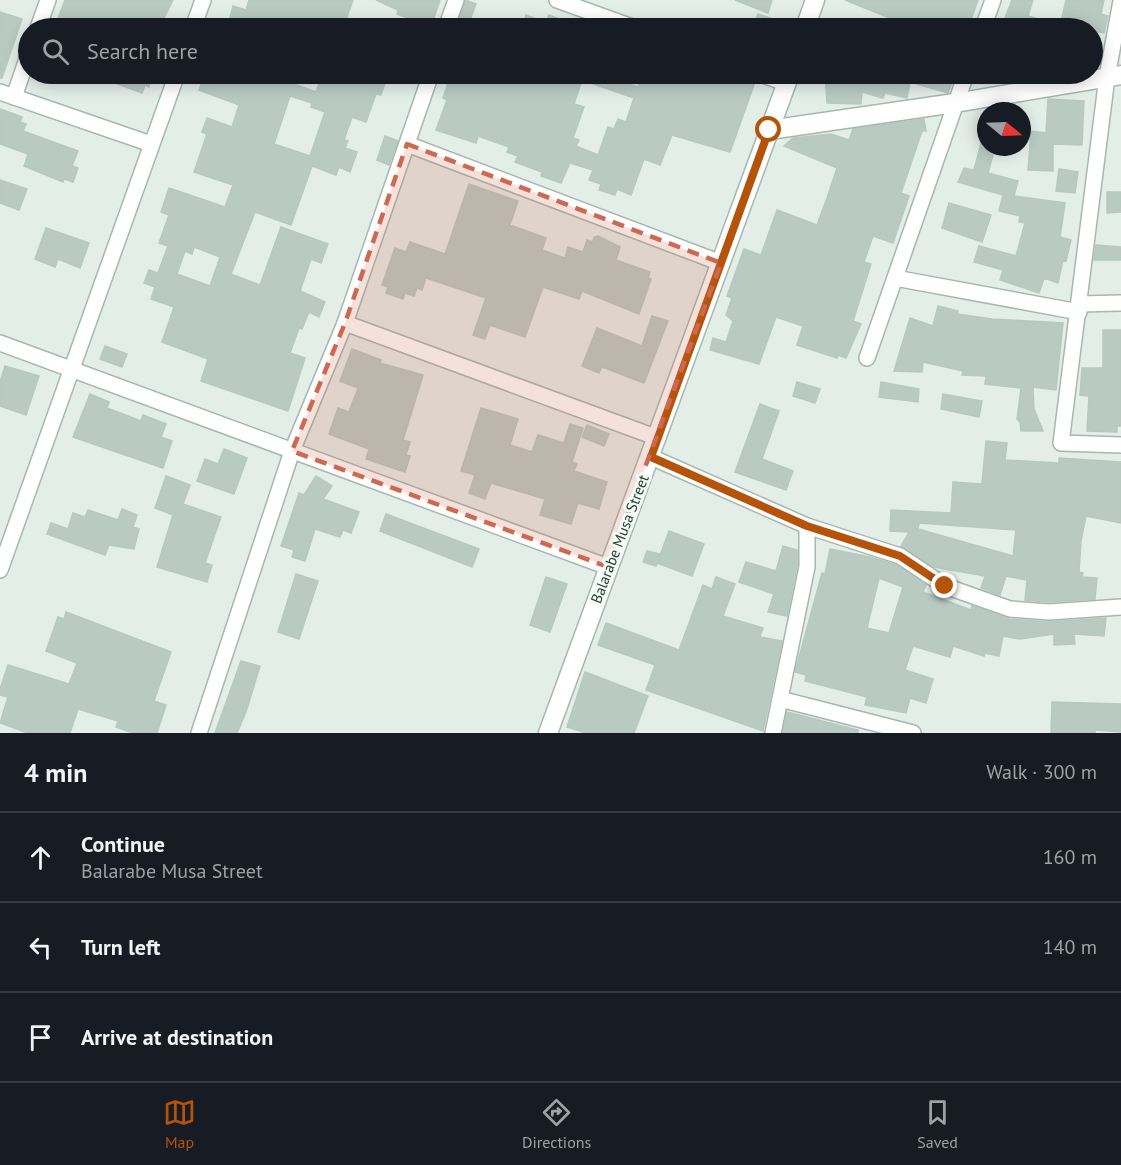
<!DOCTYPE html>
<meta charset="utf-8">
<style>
:root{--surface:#171b24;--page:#242831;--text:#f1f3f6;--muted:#9ea1a6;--line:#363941;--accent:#b45309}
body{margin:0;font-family:"PT Sans",sans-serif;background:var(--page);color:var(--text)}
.compass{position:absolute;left:977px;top:102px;width:54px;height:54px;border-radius:50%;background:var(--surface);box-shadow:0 3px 15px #0003;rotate:109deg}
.stop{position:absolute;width:18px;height:18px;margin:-14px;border:4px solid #b45309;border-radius:50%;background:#fff}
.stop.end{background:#b45309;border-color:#fff;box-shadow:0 2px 6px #0008}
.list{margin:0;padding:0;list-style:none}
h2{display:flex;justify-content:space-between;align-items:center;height:78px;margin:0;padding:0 24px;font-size:26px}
h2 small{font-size:20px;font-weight:400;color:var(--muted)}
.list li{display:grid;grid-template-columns:39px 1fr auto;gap:18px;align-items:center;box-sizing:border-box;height:90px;padding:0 24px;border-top:2px solid var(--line)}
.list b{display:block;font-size:22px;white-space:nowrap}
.list p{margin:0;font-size:20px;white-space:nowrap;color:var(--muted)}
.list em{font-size:20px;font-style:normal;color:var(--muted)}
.icon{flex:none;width:33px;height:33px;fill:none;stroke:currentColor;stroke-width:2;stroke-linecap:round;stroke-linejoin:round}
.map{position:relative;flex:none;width:1121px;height:733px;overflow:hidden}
.search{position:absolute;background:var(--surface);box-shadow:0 3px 15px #0003;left:18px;right:18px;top:18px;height:66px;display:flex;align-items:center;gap:15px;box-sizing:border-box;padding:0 21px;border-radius:33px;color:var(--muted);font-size:22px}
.sheet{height:348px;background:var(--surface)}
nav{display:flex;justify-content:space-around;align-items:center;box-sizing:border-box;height:84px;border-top:2px solid var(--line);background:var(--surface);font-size:16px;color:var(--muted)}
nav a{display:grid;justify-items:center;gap:3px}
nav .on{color:var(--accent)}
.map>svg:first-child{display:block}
.building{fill:#b9cac2;stroke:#b6c9bf;stroke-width:1.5;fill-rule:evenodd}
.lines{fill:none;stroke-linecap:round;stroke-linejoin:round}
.minor-casing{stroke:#a6b7b0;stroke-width:18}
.tertiary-casing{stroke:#a6b7b0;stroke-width:21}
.minor{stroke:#fff;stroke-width:15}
.tertiary{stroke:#fff;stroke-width:18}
.route{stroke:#b45309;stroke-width:8}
.marked{fill:#ce6851;fill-opacity:0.2;stroke:#ce6851;stroke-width:4.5;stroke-dasharray:12 8;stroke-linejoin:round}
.labels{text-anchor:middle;stroke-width:6;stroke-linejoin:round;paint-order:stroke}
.street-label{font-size:15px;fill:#224236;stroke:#f5faf7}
</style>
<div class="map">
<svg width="1121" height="733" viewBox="0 0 1121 733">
<rect width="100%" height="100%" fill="#e4eee9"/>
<g class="building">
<polygon points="65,0 173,0 159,28 69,28 56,24"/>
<polygon points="249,0 353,0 343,28 261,28 230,18 233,6 246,10"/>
<polygon points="376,0 440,0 431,26 397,14 398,10"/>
<polygon points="465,0 476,4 467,28 456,28"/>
<polygon points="735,0 772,0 768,13"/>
<polygon points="845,0 978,0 968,28 894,28 897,21"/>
<polygon points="1012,0 1033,0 1028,16 1060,25 1060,28 1001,28"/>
<polygon points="1066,0 1104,0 1101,14 1108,16 1104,33 1061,22"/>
<polygon points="0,12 22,19 2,78 0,78"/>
<polygon points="758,14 794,26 794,28 753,28"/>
<polygon points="526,15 546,23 549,15 582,28 522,28"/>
<polygon points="91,74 153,74 149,87 145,85 142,93"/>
<path d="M205,74H266L316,92L322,76L344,84L347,74H368L386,80L381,95L376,94L366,122L352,117L344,140L348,141L345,148L357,152L350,172L339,167L336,175L312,166L291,225L255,212L231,274L260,285L281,227L328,244L321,263L311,259L300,291L325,302L319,317L309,312L302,329L299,328L290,353L305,358L288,411L201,381L208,359L162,342L174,307L151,299L155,287L144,283L149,270L158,273L168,246L159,243L169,215L161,212L169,188L225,207L233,185L194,172L207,134L202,132L207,118L232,127L239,105L199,90ZM290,96L312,103L311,107L325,112L310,156L274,144ZM194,247L220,257L210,286L177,274L185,251L192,254Z"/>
<path d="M451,74H608L607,76L638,87L642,74H712L734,83L735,78L754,85L730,152L672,135L660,165L644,159L631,195L617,189L615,195L599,190L601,184L589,180L593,170L570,163L561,183L541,176L542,172L515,162L518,156L507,152L509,147L478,136L476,143L436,130L447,100L443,98ZM582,80L634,98L626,122L618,119L614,129L608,127L598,155L576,146L579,140L573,138L584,107L574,104Z"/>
<polygon points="825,74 955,74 948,93 910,82 907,98 885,93 883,98 862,92 861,104 827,103"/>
<polygon points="1048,99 1084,101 1082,145 1053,144 1053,171 1028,170 1031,131 1046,133"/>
<polygon points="0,109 22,117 20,122 26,124 23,131 78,151 72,166 78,168 73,182 64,179 63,182 24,166 28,154 0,144"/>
<polygon points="924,119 926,131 922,131 901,193 909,196 893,243 873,236 864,262 871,264 853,321 861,324 846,358 838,355 837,358 797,345 803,326 776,317 759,364 710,350 713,338 726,342 733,321 726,315 732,298 727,296 744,249 761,255 777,210 817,225 827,198 837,168 784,146 793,138 831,134 849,140 853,129"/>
<polygon points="385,136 398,141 389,165 377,160"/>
<polygon points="981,143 986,147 995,148 988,173 1018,181 1014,196 1065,203 1060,237 1071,240 1066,261 1063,260 1058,283 1044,278 1039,293 1000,280 1003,270 974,262 979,246 1016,256 1025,223 1019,222 1020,216 999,211 1003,195 958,182 964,168 974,170"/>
<polygon points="1059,169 1078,172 1075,193 1056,191"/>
<polygon points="0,180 27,189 19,210 0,203"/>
<polygon points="469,184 518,201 510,225 546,238 542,250 565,258 568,247 583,252 587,240 593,242 594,237 598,236 620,247 616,260 650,272 648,278 651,279 639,314 582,291 579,299 543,287 525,337 490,325 485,339 473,335 486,298 426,278 422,290 417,288 414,296 405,293 403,299 386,293 388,287 382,285 395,248 406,252 410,242 445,254"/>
<polygon points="1107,192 1121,192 1121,212 1107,213"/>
<polygon points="949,203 991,215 982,242 942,228"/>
<polygon points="46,228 89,243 80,268 58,259 55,267 35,259"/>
<polygon points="1096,245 1121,247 1121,260 1094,260"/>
<polygon points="938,306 958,311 957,314 992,319 1063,323 1056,390 1033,387 1034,409 1043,431 1021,431 1020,422 1017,419 1021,388 985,384 986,376 962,375 963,371 923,362 922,372 894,371 910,318 933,326"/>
<polygon points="652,316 668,321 644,383 602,367 599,373 582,366 597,328 642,346"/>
<polygon points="1103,330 1121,330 1121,426 1117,426 1117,432 1087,431 1089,396 1080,395 1082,368 1103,368"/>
<polygon points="105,346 127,354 122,367 100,359"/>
<polygon points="352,349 381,360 380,363 423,375 403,440 410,442 406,455 410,456 405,472 366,459 369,449 329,434 338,408 349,412 358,388 340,381"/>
<polygon points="5,366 39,376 26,415 0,406 0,382"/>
<polygon points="797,382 820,389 815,403 793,396"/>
<polygon points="881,382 919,389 918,402 879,397"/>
<polygon points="90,394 109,402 107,408 141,421 143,415 166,424 161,437 172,441 163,468 73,437"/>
<polygon points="943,394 982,401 979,417 941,409"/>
<polygon points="760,404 779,411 762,459 793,471 786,490 735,472"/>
<polygon points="481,408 518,419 510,445 532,452 538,435 564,443 570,424 583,428 572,462 577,464 574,471 607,482 599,509 578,503 571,524 540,515 545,499 491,483 485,499 469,493 475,475 461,471"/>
<polygon points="587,425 609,434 604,446 582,437"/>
<path d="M986,441L1007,443L1005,460L1059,463V458L1121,462V523L1086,516L1081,541L1079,572L1083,573L1082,577L1097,578L1095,599L1049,602L1025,600L1027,580L1006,576L1000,595L981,588L985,576L934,567L901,546L909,532L890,531L891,510L951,513L953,482L982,484ZM919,523L1016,530L1013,556L918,529Z"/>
<polygon points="224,449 247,458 234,494 197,481 205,459 218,464"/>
<polygon points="166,476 190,485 183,504 221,517 205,563 212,565 207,582 157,567 173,515 155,508"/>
<polygon points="316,476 332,486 323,499 359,512 351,533 343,530 340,537 315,529 305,561 292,557 294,550 281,546 299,493 304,495"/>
<polygon points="122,509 137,515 133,527 139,529 134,549 109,545 105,555 47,534 51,523 68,529 73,513 85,517 88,510 118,520"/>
<polygon points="386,514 479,549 472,567 380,531"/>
<polygon points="669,531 704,544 692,576 657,563 656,566 643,562 647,551 660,554 658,561"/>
<polygon points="783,546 797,550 797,566 787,616 768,612 774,594 739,582 746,562 776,571"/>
<path d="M830,549L870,557L896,565L926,585L923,592L971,610L972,606L1009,619L1048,622L1106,618L1104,636L1074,634L1075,644L1054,645V634L1020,639L1003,636L999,656L985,653L984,656L953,646L950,657L913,646L905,670L933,679L926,703L910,698L906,713L865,705L867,697L805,681L806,675L795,672L822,573L825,574ZM879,578L903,587L889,633L867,628Z"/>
<polygon points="296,574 318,581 299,639 278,632"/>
<polygon points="546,577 567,584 550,632 530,625"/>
<polygon points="716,577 735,584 723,616 763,628 760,637 782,641 763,731 646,690 655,665 598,645 606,623 679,650 703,585 712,589"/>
<polygon points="66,612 171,652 154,701 166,705 157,733 133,733 116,727 118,721 78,709 70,733 28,733 0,723 8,697 0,695 0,689 8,665 69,684 77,663 46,651 58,617 64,619"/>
<polygon points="241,661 260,666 246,712 237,733 215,733"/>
<polygon points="585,672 648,696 634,733 586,733 567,727"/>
<polygon points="1052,702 1121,704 1121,732 1095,730 1095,733 1051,733"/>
<polygon points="787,712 858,730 858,733 783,733"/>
</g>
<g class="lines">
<g class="minor-casing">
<g id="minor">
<polyline points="557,0 635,28"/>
<polyline points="1121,1 1107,77 1061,443 1121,445"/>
<polyline points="38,28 48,0"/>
<polyline points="193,28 203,0"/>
<polyline points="446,28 456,0"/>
<polyline points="983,28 993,0"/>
<polyline points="760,74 786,83"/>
<polyline points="0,92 151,144"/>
<polyline points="14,97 28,56"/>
<polyline points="407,144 721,263"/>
<polyline points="895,278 1079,312"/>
<polyline points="1080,304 1121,303"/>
<polyline points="345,323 658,438"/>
<polyline points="0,343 608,567"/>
<polyline points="867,358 966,74"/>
<polyline points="651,457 807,526 900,556 945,586 1010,609 1049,612 1121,607"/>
<polyline points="0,570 177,74"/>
<polyline points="780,699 913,733"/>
<polyline points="199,733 292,451 345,323 431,74"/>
<polyline points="773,733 807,567 807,526"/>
</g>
</g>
<g class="tertiary-casing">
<g id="tertiary">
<polyline points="805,28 815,0"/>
<polyline points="769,130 955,103 1121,75"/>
<polyline points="548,733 790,74"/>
</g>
</g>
<use href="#minor" class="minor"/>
<use href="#tertiary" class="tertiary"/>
</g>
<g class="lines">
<polyline class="route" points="769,130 651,457 807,526 900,556 945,586"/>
</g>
<path class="marked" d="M407,144L721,263L608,567L292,451L345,323Z"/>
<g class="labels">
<g class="street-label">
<text transform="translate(620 539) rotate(-69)" y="5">Balarabe Musa Street</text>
</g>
</g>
</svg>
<svg class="compass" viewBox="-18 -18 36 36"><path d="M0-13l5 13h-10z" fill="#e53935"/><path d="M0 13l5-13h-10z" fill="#9ea1a6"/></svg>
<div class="stop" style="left:769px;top:130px"></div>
<div class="stop end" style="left:945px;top:586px"></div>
<div class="search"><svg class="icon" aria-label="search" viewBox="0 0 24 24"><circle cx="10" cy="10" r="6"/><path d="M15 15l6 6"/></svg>Search here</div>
</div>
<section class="sheet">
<h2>4 min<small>Walk · 300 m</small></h2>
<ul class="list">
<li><svg class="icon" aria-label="ahead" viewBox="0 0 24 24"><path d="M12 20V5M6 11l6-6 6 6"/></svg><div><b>Continue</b><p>Balarabe Musa Street</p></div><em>160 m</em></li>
<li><svg class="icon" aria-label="left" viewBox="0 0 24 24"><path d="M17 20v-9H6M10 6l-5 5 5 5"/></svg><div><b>Turn left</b></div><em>140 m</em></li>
<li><svg class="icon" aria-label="arrive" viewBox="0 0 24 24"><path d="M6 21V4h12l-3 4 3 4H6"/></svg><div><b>Arrive at destination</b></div></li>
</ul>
</section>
<nav>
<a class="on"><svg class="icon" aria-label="map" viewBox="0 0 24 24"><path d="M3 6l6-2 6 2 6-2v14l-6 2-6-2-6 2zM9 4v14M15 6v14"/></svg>Map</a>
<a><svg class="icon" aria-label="directions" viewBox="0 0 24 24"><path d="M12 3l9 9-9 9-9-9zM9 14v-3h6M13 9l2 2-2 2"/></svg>Directions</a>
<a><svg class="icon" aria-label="saved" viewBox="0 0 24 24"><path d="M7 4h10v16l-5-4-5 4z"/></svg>Saved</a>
</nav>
